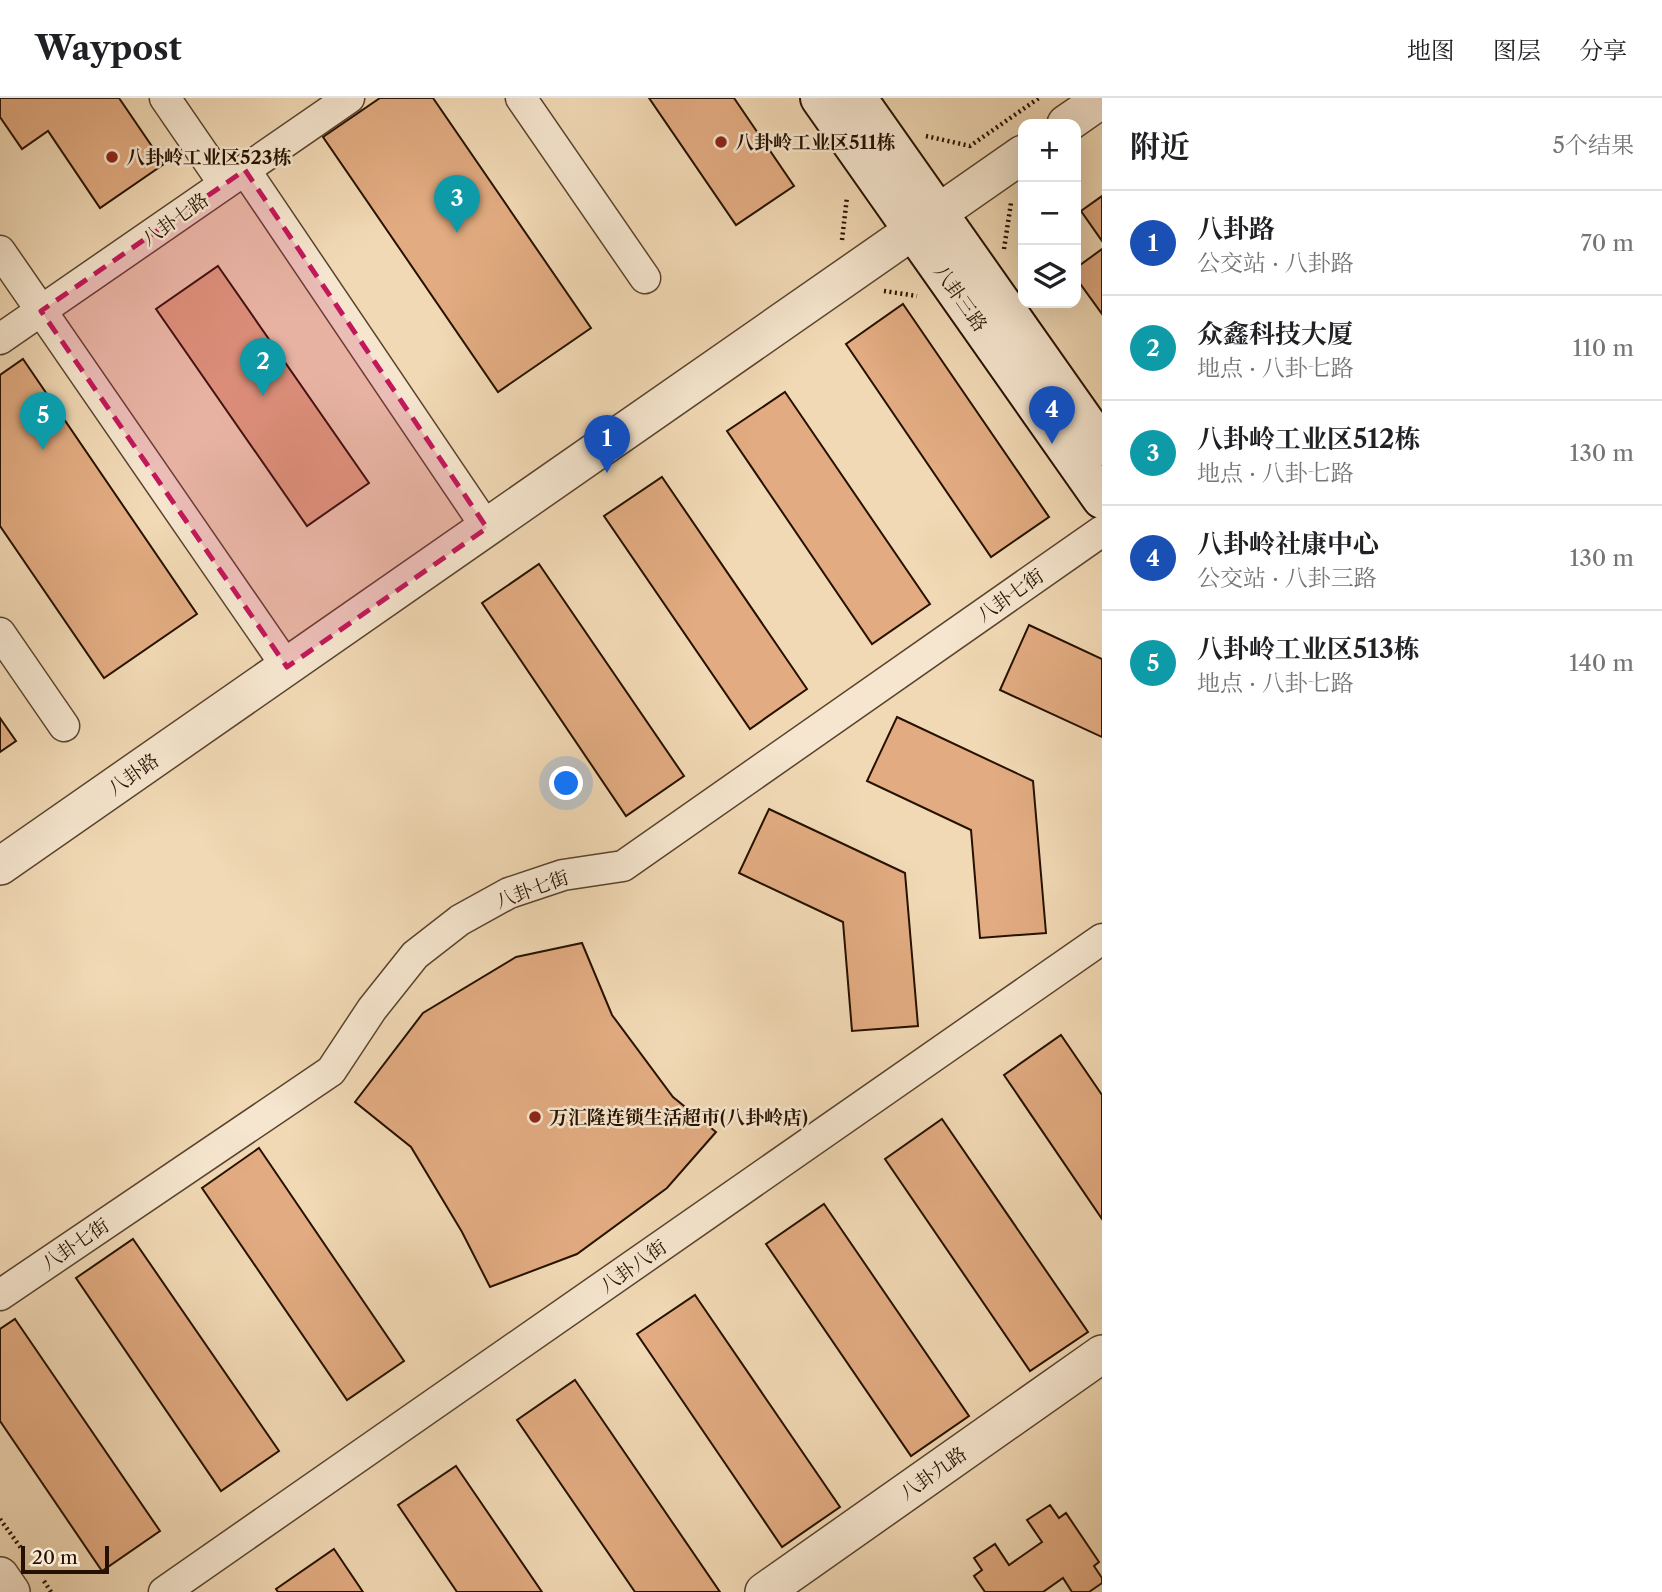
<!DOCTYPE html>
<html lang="zh">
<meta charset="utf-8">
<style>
:root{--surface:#fff;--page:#f2f2f2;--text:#202124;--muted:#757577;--line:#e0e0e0;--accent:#8f2418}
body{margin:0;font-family:"Libre Caslon Text","Noto Serif SC",serif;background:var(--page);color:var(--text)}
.controls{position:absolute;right:21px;top:21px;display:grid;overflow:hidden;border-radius:14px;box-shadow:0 7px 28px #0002}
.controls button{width:63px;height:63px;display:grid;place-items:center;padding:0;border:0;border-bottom:2px solid var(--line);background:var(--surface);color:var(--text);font:35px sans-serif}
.scale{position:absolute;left:21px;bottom:18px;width:88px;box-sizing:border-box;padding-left:7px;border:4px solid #261100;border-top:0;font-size:19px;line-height:24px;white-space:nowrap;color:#261100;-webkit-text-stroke:5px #f6e6cf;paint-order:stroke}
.you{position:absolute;left:567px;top:686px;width:24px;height:24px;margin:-18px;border:5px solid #fff;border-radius:50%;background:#1a73e8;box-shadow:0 0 0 10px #1a73e833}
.badge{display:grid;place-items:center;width:46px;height:46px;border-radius:50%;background:var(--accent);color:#fff;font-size:23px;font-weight:700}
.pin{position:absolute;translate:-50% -58px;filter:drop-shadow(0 2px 4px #0008)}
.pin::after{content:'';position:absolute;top:37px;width:24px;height:21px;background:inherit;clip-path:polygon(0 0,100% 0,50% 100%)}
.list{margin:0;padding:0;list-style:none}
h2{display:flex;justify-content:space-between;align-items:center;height:91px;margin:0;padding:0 28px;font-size:30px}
h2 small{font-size:23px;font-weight:400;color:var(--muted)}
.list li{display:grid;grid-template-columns:46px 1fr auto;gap:21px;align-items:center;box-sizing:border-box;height:105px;padding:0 28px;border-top:2px solid var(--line)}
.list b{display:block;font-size:26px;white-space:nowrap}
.list p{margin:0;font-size:23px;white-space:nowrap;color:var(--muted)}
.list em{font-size:23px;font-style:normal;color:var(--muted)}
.icon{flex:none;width:38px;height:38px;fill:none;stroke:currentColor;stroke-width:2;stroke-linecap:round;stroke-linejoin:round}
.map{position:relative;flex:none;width:1102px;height:1494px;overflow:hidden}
header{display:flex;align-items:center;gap:42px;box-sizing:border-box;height:98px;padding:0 35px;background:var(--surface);border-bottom:2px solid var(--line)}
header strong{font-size:33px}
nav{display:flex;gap:38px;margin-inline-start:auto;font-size:24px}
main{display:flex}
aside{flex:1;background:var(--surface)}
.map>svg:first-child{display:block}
.building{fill:#e2ab81;stroke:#261100;stroke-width:2}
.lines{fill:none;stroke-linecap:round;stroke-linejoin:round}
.minor-casing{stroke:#59432d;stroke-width:33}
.tertiary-casing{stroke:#59432d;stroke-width:40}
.secondary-casing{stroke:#261100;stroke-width:42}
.path{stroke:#261100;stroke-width:4.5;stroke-dasharray:2 3.5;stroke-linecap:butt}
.minor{stroke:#f6e6cf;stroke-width:30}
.tertiary{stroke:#f6e6cf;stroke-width:37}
.secondary{stroke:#f6e6cf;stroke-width:38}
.marked{fill:#c2185b;fill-opacity:0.2;stroke:#c2185b;stroke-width:5;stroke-dasharray:14 9;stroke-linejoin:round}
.poi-dot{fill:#8f2418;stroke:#f6e6cf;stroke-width:2.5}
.labels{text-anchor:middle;stroke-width:5;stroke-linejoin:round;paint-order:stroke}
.poi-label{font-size:19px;font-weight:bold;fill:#261100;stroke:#f6e6cf;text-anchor:start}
.street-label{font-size:19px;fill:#261100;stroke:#f6e6cf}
</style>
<header>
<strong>Waypost</strong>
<nav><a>地图</a><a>图层</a><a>分享</a></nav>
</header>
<main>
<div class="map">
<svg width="1102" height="1494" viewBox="0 0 1102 1494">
<rect width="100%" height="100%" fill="#f1d9b5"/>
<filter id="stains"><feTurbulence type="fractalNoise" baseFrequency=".00286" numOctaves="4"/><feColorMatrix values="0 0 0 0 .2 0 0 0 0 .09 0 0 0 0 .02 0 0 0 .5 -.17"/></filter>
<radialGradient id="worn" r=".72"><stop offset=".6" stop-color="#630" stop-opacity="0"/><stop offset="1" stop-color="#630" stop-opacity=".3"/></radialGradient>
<g class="building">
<polygon points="0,0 119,0 164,66 100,110 48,33 22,51 0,19"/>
<polygon points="380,0 433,0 591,230 498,294 323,39"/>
<polygon points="649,0 734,0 794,88 736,127"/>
<polygon points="1102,98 1102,143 1081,113"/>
<polygon points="1102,151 1102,216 1076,180 1076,170"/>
<polygon points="218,168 369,385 307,428 156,211"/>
<polygon points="903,206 1049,419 991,459 846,246"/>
<polygon points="23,261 197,516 104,580 0,428 0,277"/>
<polygon points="785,294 930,506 872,546 727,333"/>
<polygon points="662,379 807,591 750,631 604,418"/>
<polygon points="539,466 684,678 626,718 482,505"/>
<polygon points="1029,527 1102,561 1102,639 1000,592"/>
<polygon points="897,619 1033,683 1046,835 980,840 971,732 867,683"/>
<polygon points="0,620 16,643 0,654"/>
<polygon points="769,711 905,775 918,928 852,933 843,824 739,775"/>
<polygon points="582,845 612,917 673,999 716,1034 667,1090 577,1156 490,1189 462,1134 411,1049 355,1004 423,915 516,859"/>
<polygon points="1061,937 1102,997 1102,1121 1004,977"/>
<polygon points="942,1021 1088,1234 1030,1273 885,1061"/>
<polygon points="259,1050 404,1263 347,1302 202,1090"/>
<polygon points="824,1106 969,1318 911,1358 766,1146"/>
<polygon points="133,1141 279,1353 221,1393 76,1180"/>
<polygon points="695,1197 840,1409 782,1449 637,1236"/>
<polygon points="15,1221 160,1433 102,1473 0,1323 0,1231"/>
<polygon points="575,1282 720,1494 635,1494 517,1322"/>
<polygon points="456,1368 542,1494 457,1494 398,1407"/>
<polygon points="1050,1407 1059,1420 1066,1415 1099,1464 1094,1468 1102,1480 1102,1485 1089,1494 1072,1494 1063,1480 1043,1494 985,1494 974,1478 982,1472 974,1460 995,1446 1009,1467 1042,1444 1027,1422"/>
<polygon points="334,1451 363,1494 278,1494 276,1491"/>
</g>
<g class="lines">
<g class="minor-casing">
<g id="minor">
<polyline points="165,0 224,86"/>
<polyline points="521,0 645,180"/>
<polyline points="245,72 487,430"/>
<polyline points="0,153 287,569"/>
<polyline points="0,241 349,0"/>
<polyline points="0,535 64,628"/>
<polyline points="0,1197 331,973 372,911 415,857 460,822 509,795 563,777 623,768 1102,433"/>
<polyline points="164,1494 1102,841"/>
</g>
</g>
<g class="tertiary-casing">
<g id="tertiary">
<polyline points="1066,26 1102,1"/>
<polyline points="0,768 1023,56"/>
<polyline points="0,1478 11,1494"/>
<polyline points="764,1494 1102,1256"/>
</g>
</g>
<g class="secondary-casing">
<g id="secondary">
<polyline points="820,0 1102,401"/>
<polyline points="857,0 1102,348"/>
</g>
</g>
<g class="path">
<polyline points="926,38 970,48 1039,0"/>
<polyline points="842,142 847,99"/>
<polyline points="1004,151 1011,105"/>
<polyline points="884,193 917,198"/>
<polyline points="0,1421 21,1450"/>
<polyline points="44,1483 51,1494"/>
</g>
<use href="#minor" class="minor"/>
<use href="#tertiary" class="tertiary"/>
<use href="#secondary" class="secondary"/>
</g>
<path class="marked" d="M245,72L487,430L287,569L41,213Z"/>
<g class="poi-dot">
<circle cx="721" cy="44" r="7"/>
<circle cx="112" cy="59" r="7"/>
<circle cx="535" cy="1019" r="7"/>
</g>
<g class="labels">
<g class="poi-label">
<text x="735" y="51">八卦岭工业区511栋</text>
<text x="126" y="66">八卦岭工业区523栋</text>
<text x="549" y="1026">万汇隆连锁生活超市(八卦岭店)</text>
</g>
<g class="street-label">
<text transform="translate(175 121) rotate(-35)" y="7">八卦七路</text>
<text transform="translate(961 200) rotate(55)" y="7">八卦三路</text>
<text transform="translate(1010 497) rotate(-35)" y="7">八卦七街</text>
<text transform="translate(133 676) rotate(-35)" y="7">八卦路</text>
<text transform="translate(532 791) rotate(-20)" y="7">八卦七街</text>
<text transform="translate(75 1146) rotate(-34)" y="7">八卦七街</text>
<text transform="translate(633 1168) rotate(-35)" y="7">八卦八街</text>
<text transform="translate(933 1375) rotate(-35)" y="7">八卦九路</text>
</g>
</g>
<rect width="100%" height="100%" filter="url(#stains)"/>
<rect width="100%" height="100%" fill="url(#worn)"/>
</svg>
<div class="controls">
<button>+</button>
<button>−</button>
<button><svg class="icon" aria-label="layers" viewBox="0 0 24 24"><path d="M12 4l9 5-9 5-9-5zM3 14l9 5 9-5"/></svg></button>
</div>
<div class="scale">20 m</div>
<div class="you"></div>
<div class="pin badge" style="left:607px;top:375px;background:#1a4fb4">1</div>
<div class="pin badge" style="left:263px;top:298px;background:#0f9aa8">2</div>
<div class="pin badge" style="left:457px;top:135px;background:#0f9aa8">3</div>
<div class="pin badge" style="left:1052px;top:346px;background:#1a4fb4">4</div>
<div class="pin badge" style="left:43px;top:352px;background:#0f9aa8">5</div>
</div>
<aside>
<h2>附近<small>5个结果</small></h2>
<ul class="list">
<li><span class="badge" style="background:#1a4fb4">1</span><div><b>八卦路</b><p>公交站 · 八卦路</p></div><em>70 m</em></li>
<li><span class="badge" style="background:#0f9aa8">2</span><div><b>众鑫科技大厦</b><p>地点 · 八卦七路</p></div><em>110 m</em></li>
<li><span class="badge" style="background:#0f9aa8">3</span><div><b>八卦岭工业区512栋</b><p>地点 · 八卦七路</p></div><em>130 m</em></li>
<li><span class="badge" style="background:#1a4fb4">4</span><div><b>八卦岭社康中心</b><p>公交站 · 八卦三路</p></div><em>130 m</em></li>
<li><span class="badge" style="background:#0f9aa8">5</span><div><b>八卦岭工业区513栋</b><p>地点 · 八卦七路</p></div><em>140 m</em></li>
</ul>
</aside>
</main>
